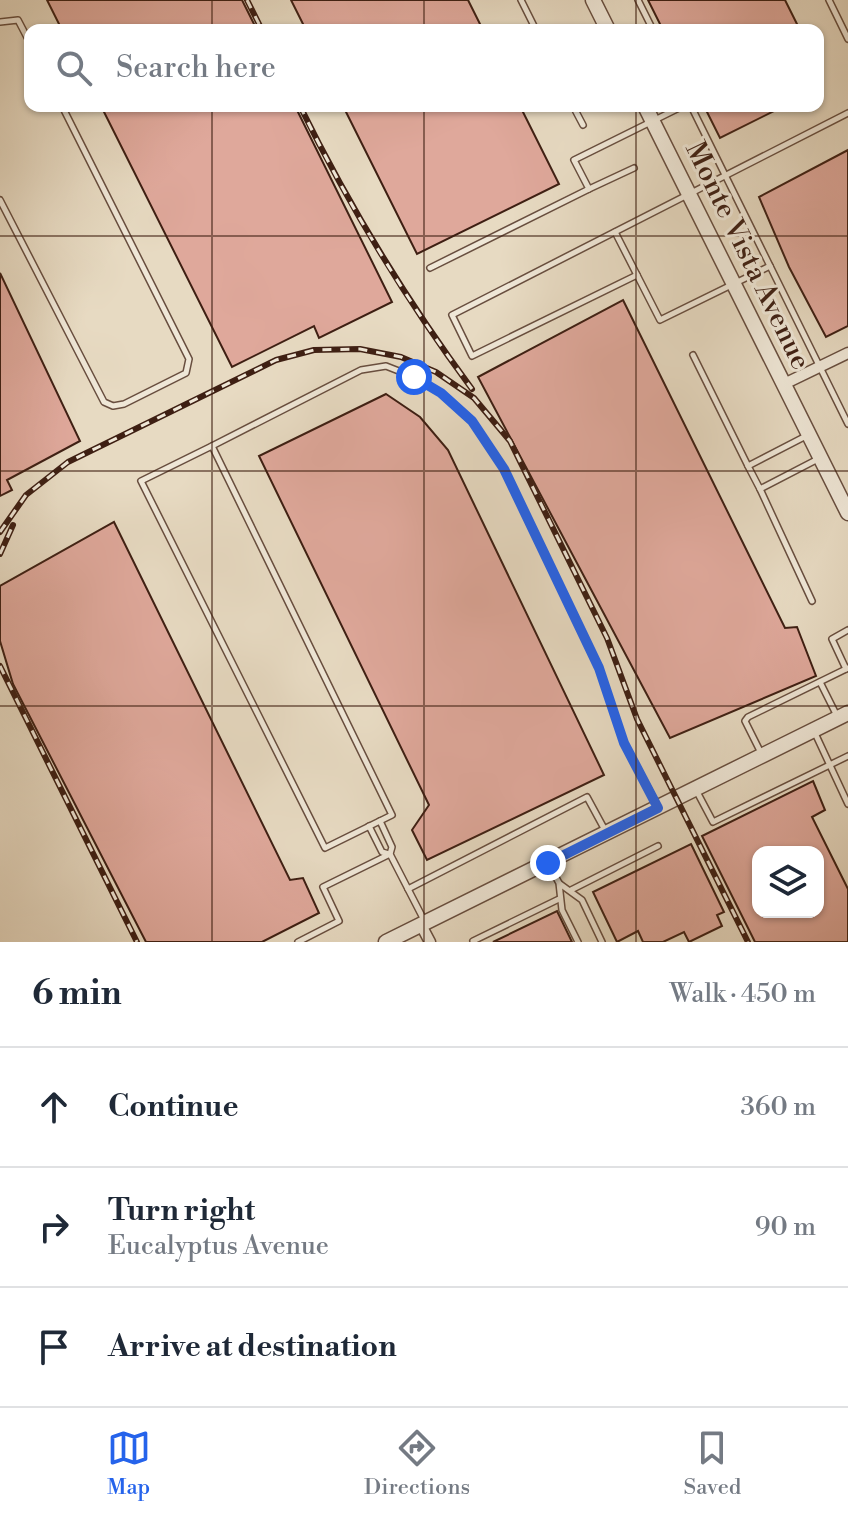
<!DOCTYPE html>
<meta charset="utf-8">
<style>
:root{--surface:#fff;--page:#f6f6f7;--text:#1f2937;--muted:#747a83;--line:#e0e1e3;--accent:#2563eb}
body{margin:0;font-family:"Libre Bodoni",serif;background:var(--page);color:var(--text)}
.controls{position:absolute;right:24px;bottom:24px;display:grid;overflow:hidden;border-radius:16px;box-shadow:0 2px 6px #0004}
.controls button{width:72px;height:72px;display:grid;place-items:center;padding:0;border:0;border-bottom:2px solid var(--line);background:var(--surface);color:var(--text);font:40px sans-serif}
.stop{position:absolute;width:24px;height:24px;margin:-18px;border:6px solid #2563eb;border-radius:50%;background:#fff}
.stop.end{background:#2563eb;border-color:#fff;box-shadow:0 2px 8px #0008}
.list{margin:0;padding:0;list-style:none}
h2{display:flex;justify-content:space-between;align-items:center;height:104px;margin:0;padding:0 32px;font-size:34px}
h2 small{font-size:26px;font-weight:400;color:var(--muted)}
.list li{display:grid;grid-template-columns:52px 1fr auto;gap:24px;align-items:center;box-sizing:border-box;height:120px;padding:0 32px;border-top:2px solid var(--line)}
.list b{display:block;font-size:30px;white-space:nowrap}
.list p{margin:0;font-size:26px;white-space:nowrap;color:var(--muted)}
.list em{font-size:26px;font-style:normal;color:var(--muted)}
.icon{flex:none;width:44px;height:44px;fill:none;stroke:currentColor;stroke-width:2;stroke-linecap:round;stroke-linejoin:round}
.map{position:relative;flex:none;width:848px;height:942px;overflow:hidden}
.search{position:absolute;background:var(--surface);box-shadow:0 2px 6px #0004;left:24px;right:24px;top:24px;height:88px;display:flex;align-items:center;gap:20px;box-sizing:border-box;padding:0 28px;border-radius:16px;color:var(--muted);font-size:30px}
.sheet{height:464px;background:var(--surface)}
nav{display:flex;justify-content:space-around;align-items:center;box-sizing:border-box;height:112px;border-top:2px solid var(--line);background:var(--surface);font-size:22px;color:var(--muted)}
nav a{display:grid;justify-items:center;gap:4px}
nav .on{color:var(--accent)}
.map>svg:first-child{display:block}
.building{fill:#dfa89b;stroke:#3e1f13;stroke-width:2;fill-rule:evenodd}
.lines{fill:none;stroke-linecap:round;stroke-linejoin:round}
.service-casing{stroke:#684e3f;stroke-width:8}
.minor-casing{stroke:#684e3f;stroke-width:13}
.tertiary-casing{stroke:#684e3f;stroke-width:17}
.service{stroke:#efe7d7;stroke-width:5}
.minor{stroke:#efe7d7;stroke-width:10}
.tertiary{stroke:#efe7d7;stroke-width:14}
.rail-casing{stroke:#3e1f13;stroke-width:6}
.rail{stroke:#efe7d7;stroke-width:3;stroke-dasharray:9;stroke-linecap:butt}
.route{stroke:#2563eb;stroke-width:10}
.grid{fill:none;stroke:#3e1f13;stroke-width:2;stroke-opacity:0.55}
.labels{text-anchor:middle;stroke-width:6;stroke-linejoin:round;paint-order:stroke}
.street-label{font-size:28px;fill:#3e1f13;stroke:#efe7d7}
</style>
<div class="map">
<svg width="848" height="942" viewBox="0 0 848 942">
<rect width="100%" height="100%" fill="#e7dac2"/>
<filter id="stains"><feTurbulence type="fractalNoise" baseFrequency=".0025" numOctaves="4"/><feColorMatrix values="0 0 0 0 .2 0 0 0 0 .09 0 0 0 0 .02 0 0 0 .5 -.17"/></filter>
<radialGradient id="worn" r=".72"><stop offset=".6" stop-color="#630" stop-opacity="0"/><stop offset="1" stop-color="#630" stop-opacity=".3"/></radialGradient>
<g class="building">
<polygon points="47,0 242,0 257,30 62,30"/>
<polygon points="291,0 468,0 483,30 306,30"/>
<polygon points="648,0 785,0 800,30 663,30"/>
<polygon points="101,106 295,106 392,302 319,338 314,326 232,367"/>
<polygon points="343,106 520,106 559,184 417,254"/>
<polygon points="704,106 784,106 720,138"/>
<polygon points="848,150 848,326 826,337 789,267 759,197"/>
<polygon points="0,273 80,441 7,480 12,490 0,496"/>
<polygon points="623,300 785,628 797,627 816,676 670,738 478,377"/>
<polygon points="386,394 420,417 448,450 604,775 427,860 412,830 429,805 259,456"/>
<polygon points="114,522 290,880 303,878 319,913 262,942 146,942 13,684 0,641 0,586"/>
<path d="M813,781L825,810L812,817L848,889V942H755L702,836ZM758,852H818V912H758Z"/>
<polygon points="691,844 724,912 717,915 722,926 689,942 684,932 663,942 643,942 638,931 617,942 593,892"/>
<polygon points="557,911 572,942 493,942"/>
</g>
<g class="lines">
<g class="service-casing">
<g id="service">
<polyline points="521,0 536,30"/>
<polyline points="638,0 653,30"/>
<polyline points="829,0 848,39"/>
<polyline points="0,22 18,20 30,43"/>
<polyline points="573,106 583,125"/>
<polyline points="691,106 848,424"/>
<polyline points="589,189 634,168"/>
<polyline points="0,200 104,402 113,406 124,404 186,373 189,359 62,106"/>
<polyline points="615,232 637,275"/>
<polyline points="770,266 660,320 637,275 472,356 452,315 848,113"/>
<polyline points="430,268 589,189 574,160 683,106"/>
<polyline points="693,355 748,466"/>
<polyline points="808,435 748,466 760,489 818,459"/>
<polygon points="212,446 392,815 325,848 141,481"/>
<polyline points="212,446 361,370 386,366 414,377 441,393 472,421 504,469 599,668 624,743 657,805"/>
<polyline points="760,489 812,601"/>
<polyline points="846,669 832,639 848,630"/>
<polyline points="820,682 837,716"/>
<polyline points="814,731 848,804"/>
<polyline points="762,755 745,721 748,717 848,668"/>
<polyline points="696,790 713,822 848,756"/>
<polyline points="380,821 392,847 390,854 425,922"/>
<polyline points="369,826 382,852 389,854"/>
<polyline points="548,863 559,883 562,910 578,942"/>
<polyline points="560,884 582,900 602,942"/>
<polyline points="408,889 587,797 606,832"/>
<polyline points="571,890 658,846"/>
<polyline points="473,941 559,899"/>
<polyline points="298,942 339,921 323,887 390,854"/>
</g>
</g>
<g class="minor-casing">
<g id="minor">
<polyline points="784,384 848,353"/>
<polyline points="421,925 430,942"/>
</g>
</g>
<g class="tertiary-casing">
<g id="tertiary">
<polyline points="593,0 608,30"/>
<polyline points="645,106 848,513"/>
<polyline points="386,942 848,713"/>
</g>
</g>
<use href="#service" class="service"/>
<use href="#minor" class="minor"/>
<use href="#tertiary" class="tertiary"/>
<g class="rail-casing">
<g id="rail">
<polyline points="247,0 262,30"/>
<path d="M300,106C350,208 404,297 472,389"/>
<polyline points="0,532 26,495 68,462 276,360 314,350 360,349 401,357 436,372 474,398 510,441 607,638 637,719 748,942"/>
<polyline points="0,554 13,525"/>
<polyline points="0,666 137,942"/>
</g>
</g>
<use href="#rail" class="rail"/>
</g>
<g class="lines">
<polyline class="route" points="414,377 441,393 472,421 504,469 599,668 624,743 658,808 548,863"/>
</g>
<path class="grid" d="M212,0V30M424,0V30M636,0V30M212,106V942M424,106V942M636,106V942M0,236H848M0,471H848M0,706H848"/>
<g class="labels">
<g class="street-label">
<text transform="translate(749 255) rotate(64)" y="10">Monte Vista Avenue</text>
</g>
</g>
<rect width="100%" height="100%" filter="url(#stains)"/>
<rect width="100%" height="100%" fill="url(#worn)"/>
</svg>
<div class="controls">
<button><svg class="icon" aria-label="layers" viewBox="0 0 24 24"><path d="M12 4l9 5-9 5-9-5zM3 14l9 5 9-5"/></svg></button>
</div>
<div class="stop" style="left:414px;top:377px"></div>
<div class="stop end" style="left:548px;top:863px"></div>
<div class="search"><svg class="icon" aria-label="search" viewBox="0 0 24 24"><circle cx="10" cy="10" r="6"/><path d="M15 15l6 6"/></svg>Search here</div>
</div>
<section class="sheet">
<h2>6 min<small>Walk · 450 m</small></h2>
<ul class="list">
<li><svg class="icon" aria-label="ahead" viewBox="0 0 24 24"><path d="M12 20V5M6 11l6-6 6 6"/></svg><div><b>Continue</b></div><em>360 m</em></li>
<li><svg class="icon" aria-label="right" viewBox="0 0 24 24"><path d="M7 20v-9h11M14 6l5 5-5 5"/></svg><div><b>Turn right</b><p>Eucalyptus Avenue</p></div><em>90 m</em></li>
<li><svg class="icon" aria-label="arrive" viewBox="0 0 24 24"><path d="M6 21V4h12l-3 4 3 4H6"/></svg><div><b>Arrive at destination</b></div></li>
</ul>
</section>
<nav>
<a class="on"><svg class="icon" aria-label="map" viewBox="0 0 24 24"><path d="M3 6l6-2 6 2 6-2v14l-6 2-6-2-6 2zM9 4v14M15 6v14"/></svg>Map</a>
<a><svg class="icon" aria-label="directions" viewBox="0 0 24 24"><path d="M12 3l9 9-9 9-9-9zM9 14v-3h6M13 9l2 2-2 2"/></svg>Directions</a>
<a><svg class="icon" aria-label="saved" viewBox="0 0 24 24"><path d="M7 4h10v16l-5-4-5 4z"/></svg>Saved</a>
</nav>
